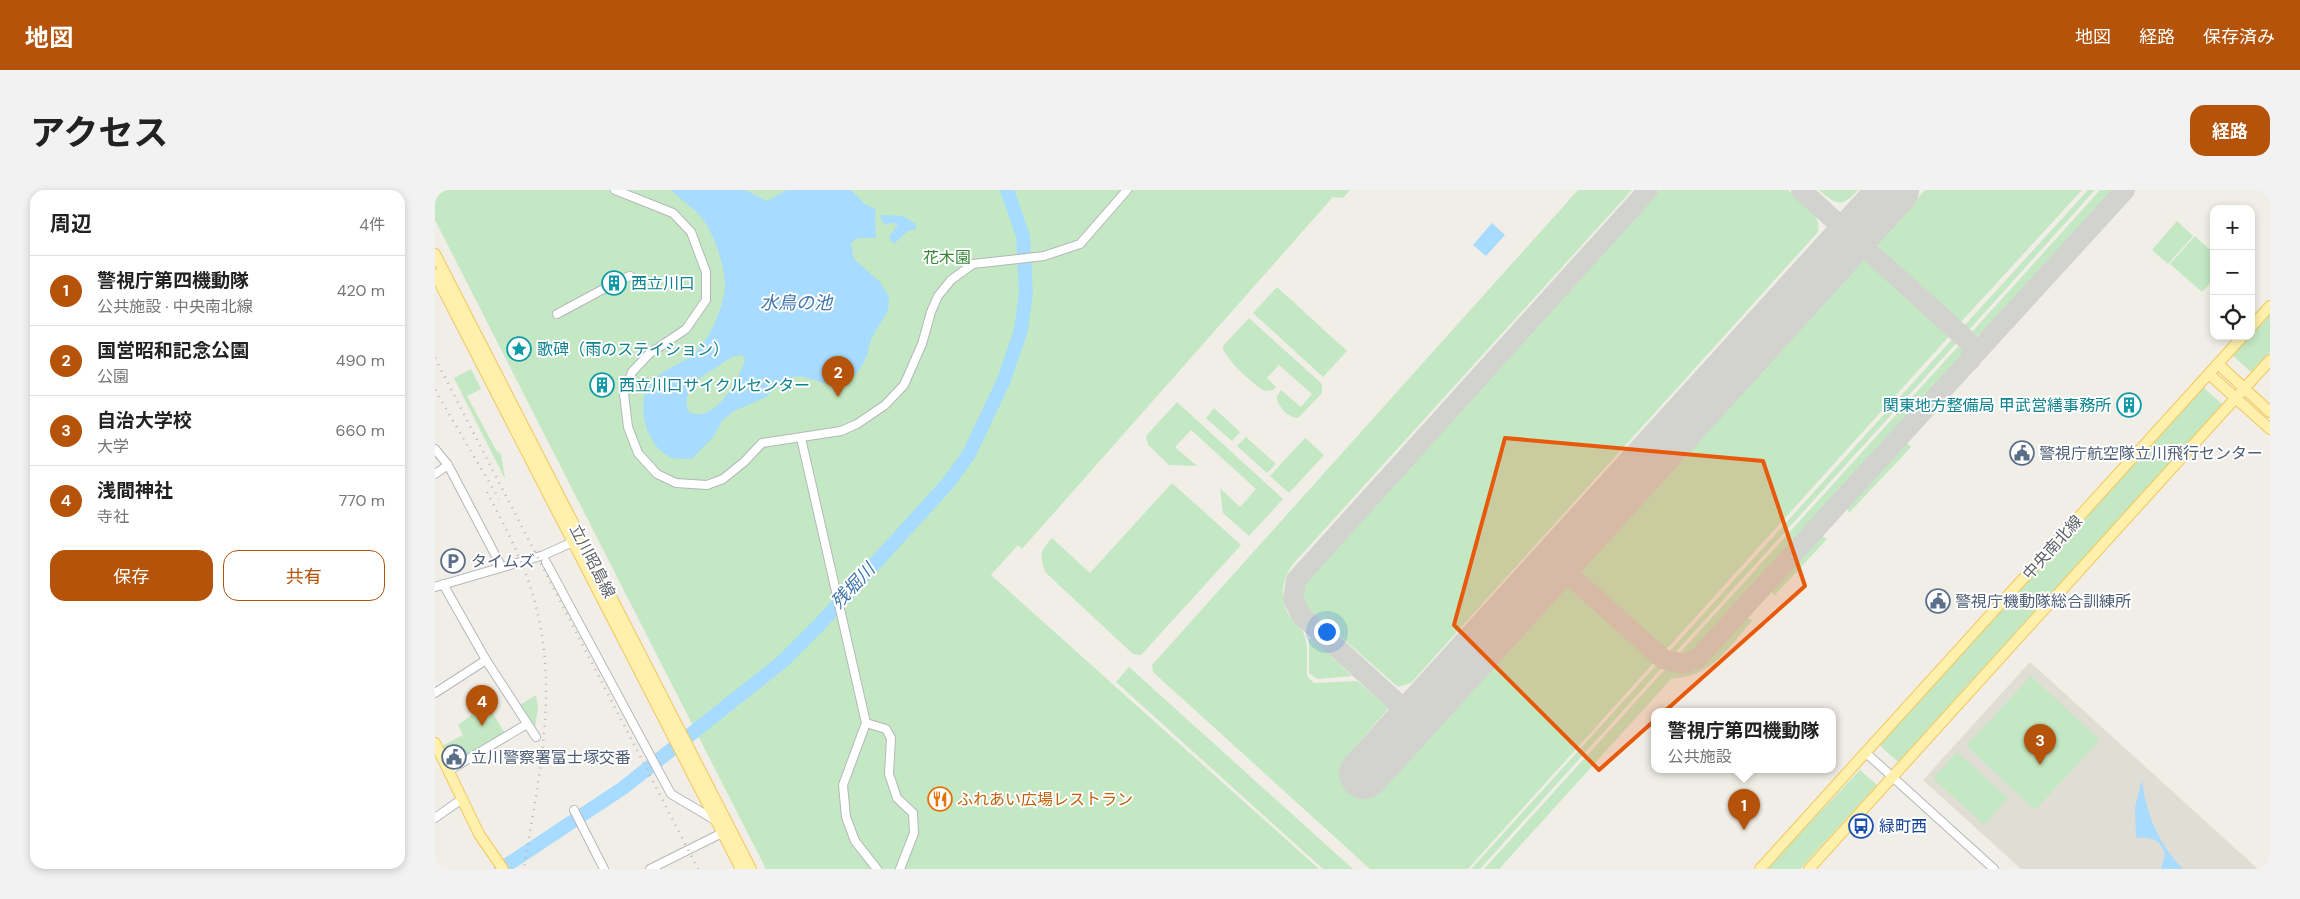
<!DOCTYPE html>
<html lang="ja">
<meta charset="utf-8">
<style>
:root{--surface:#fff;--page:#f2f2f2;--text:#222;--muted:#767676;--line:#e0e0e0;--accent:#b45309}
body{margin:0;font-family:"DM Sans","Noto Sans JP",sans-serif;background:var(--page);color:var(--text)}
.controls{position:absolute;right:15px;top:15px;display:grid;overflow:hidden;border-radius:10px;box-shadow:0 2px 8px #0003}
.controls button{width:45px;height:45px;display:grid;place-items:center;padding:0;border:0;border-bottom:1px solid var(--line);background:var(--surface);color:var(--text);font:25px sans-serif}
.you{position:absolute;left:891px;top:441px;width:18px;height:18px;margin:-12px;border:4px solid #fff;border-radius:50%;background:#1a73e8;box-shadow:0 0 0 8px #1a73e833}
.badge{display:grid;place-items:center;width:32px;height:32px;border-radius:50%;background:var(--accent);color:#fff;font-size:16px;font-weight:700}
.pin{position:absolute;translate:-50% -41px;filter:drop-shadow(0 1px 2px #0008)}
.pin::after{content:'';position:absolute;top:26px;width:18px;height:15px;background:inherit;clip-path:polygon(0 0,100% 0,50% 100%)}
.popup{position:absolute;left:1216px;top:518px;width:185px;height:65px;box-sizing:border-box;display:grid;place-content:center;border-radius:10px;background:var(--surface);filter:drop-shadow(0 1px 4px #0005);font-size:16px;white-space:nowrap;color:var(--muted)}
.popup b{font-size:19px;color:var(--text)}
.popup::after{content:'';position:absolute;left:50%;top:100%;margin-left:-10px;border:10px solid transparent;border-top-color:var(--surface)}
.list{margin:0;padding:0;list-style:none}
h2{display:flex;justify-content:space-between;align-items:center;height:65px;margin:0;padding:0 20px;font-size:21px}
h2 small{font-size:16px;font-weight:400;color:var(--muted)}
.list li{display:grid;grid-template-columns:32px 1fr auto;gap:15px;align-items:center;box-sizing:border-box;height:70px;padding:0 20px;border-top:1px solid var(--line)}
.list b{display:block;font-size:19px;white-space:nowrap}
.list p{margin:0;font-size:16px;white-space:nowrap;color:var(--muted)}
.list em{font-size:16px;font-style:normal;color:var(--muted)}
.actions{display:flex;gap:10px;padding:15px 20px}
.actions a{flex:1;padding:11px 0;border:1px solid var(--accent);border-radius:15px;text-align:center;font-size:18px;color:var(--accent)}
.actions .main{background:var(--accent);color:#fff}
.icon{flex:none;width:28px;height:28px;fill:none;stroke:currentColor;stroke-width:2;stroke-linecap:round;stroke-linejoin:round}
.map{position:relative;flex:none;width:1835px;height:679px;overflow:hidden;border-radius:15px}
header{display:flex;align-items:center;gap:30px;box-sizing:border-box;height:70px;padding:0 25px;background:var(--accent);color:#fff}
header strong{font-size:24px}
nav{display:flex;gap:28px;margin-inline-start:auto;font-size:18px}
.intro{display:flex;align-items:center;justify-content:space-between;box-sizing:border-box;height:120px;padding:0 30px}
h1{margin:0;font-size:35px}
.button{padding:12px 22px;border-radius:15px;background:var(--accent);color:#fff;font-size:18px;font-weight:700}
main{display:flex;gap:30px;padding:0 30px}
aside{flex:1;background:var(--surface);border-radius:15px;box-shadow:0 2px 8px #0003}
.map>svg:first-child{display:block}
.education{fill:#e0ddd4}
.green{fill:#c4e8c3}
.water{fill:#a7dbff;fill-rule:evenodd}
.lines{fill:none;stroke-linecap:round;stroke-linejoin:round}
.river{stroke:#a7dbff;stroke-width:14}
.taxiway{stroke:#d2d2ce;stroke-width:20}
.runway{stroke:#d2d2ce;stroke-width:50}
.minor-casing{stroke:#b4b7bb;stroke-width:10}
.major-casing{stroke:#f4c65c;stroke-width:12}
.minor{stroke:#fff;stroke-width:8}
.major{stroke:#fff0ac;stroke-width:10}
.rail{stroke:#b5b6b7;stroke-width:2.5;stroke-dasharray:1 6;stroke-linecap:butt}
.marked{fill:#e8590c;fill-opacity:0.2;stroke:#e8590c;stroke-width:4;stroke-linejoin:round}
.labels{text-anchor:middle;stroke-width:4;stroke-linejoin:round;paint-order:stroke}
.park-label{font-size:16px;fill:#348736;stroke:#fff}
.culture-label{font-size:16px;fill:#0d838f;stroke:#fff;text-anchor:start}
.service-label{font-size:16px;fill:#4e5e75;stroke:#fff;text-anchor:start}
.street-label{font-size:16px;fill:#5e6267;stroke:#fff}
.food-label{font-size:16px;fill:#c56008;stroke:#fff;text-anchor:start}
.transit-label{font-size:16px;fill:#164399;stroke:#fff;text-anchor:start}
.water-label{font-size:18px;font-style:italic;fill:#3f76ab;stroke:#fff}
</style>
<header>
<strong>地図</strong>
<nav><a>地図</a><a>経路</a><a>保存済み</a></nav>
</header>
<div class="intro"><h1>アクセス</h1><a class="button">経路</a></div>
<main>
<aside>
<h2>周辺<small>4件</small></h2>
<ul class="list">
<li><span class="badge">1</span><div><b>警視庁第四機動隊</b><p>公共施設 · 中央南北線</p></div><em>420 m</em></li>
<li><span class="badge">2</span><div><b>国営昭和記念公園</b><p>公園</p></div><em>490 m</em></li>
<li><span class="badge">3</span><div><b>自治大学校</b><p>大学</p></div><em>660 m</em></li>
<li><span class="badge">4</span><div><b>浅間神社</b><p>寺社</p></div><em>770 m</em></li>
</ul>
<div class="actions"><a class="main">保存</a><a>共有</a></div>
</aside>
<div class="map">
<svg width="1835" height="679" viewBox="0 0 1835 679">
<rect width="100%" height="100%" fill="#f0eee6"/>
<polygon class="education" points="1595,472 1823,679 1586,679 1488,590"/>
<g class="green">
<polygon points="0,0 915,0 908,8 898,7 587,359 583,355 556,385 884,679 331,679 0,30"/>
<path d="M1143,0H1197L858,374C847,389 844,409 854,425C858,432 866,436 869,444C874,456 871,473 872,486L879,493L922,491L954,518L911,567L946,600L1134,395L1142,397L1222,469L1033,679H935L718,482L717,475Z"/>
<path d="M1224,0H1353C1366,12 1387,23 1383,42L976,493L963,497L872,417L868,410L869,393Z"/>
<path d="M1384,0H1423C1407,18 1401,15 1384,0Z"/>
<polygon points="1490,0 1647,0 1525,133 1449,65 1443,55 1445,49"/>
<polygon points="1653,0 1660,0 1533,141 1528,137"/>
<polygon points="1665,0 1679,0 1550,142 1541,146 1536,143"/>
<polygon points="1689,5 1694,9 1673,32 1668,28"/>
<polygon points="1742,31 1758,46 1733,74 1717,60"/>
<polygon points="1664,33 1669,37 1648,59 1643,55"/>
<polygon points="1760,46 1774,59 1779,53 1779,89 1767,102 1735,74"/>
<polygon points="1638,61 1643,65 1626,84 1621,80"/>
<polygon points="1430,68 1440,71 1518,142 1229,462 1150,391 1146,381 1425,71"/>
<polygon points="842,97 912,161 888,187 818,123"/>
<polygon points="1835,121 1835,162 1816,182 1796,164 1812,146 1816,146 1816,142"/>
<path d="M814,128L887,194V203L863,228C852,227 842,216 842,206L846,200L866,217L877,204L844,175L832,188L841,197L838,200L830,201C820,196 787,167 788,156Z"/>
<polygon points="1521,145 1525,149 1238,465 1232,464"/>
<polygon points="1528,151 1532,157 1530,165 1268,453 1256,463 1242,466"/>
<polygon points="36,179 46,199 32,206 61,260 66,264 70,289 19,188"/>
<polygon points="1768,197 1788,215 1463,572 1443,554"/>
<polygon points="742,212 848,309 814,346 788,323 785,298 805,317 821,299 756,240 740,257 762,276 734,275 713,255 711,246"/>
<polygon points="779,218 805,242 797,251 771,228"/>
<polygon points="811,247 841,274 832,283 802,256"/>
<polygon points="870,248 889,265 854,303 835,286"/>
<polygon points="1469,250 1476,257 1414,323 1410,313"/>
<path d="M737,293L806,355L706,465L698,464L610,382C605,364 604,363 617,348L655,383Z"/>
<polygon points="1387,346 1392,349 1339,406 1337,402 1338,393 1380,347"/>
<path d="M1309,428L1318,430C1293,457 1277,488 1237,488L1064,679H1049L1234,475C1264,485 1287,449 1304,429Z"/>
<polygon points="876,448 878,449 917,486 882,489 874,483 874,450"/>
<polygon points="1225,471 1231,473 1045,679 1036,679"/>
<polygon points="694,477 918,679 888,679 681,492"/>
<polygon points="1596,486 1665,550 1600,620 1531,556"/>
<polygon points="101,505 103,518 100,538 85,515"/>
<polygon points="52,514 71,545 16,575 7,556 28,545 23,535"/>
<polygon points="1522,562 1573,608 1549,635 1498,588"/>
<polygon points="1425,580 1442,595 1365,679 1331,679"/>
</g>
<g class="water">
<path d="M236,0H310L332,11L352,0H416L430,14L441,20C439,30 441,38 441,48H423L416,53L419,69L444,91L454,106L453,121L436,149L432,166L423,182L418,187L411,192L396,195L365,186L349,189L331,207L299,221L287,231L279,246L257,269C251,268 240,270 235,267C211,256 200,214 215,194C228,177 251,174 264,159C277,144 289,115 290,96C291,80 279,44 269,31C261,19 246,10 236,0ZM306,165L310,168C306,188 278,237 253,221C247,197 264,188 282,177C290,172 296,166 306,165Z"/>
<polygon points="445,25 468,26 481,34 481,39 473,41 459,54 454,47 463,34 456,33 451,35 446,30"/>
<polygon points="1057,33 1070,45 1051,66 1038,55"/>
<path d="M1707,590C1711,625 1724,654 1748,679H1726L1730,665C1727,650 1716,646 1701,648L1700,617Z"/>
</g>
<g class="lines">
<polyline class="river" points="66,679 188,598 347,472 386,433 514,292 534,264 569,190 586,140 591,103 588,46 572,0"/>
<g class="taxiway">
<polyline points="1366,0 1533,151 1537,159 1535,171"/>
<polyline points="1121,373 1228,469 1249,474 1263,468 1690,0"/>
<polyline points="979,528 866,425 858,409 861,390 1213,0"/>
</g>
<polyline class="runway" points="929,584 1459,0"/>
<g class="minor-casing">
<g id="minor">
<polyline points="180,0 238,23 256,42 271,82 271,110 251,139 214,164 197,182 189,204 193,237 203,263 222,284 241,293 272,295 288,289 309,272 327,253 406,241 422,234 450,215 469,195 487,154 496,122 503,106 516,90 538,74 609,66 645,54 692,0"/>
<polyline points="183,91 195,86"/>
<polyline points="122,124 176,95"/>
<polyline points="366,248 431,533 451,539 456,548 454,584 462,608 478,623 479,643 465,679"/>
<polyline points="0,259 13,275 66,376"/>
<polyline points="0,284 13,275"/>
<polyline points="111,372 236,604 280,630"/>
<polyline points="8,394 51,470 101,547"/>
<polyline points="0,397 109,365 142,350"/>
<polyline points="0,503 51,470"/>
<polyline points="431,533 408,595 411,627 420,651 442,679"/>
<polyline points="1430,562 1559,679"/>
<polyline points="13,581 92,534"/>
<polyline points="139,620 169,679"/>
<polyline points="0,628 27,609"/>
<polyline points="215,679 291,641"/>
</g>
</g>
<g class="major-casing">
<g id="major">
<polyline points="0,64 316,679"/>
<polyline points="0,84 306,679"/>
<polyline points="1816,137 1835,116"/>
<polyline points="1783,174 1835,222"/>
<polyline points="1774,184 1835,239"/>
<polyline points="0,553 44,644 68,679"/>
<polyline points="1325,679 1808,146"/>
<polyline points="1374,679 1835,170"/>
</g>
</g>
<use href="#minor" class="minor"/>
<use href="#major" class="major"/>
<g class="rail">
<polyline points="0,168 263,679"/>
<polyline points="0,200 64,309"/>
<path d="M52,302C70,337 89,372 99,409C125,499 103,589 89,679"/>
</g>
</g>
<path class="marked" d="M1070,248L1328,271L1370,396L1164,580L1019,435Z"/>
<defs>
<g id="building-ring" transform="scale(1.25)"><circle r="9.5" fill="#fff" stroke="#0f9aa8" stroke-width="1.5"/><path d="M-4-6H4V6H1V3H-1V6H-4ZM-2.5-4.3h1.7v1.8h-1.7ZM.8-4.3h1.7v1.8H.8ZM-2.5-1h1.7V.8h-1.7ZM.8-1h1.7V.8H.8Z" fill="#0f9aa8"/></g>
<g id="sight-ring" transform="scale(1.25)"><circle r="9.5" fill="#fff" stroke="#0f9aa8" stroke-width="1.5"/><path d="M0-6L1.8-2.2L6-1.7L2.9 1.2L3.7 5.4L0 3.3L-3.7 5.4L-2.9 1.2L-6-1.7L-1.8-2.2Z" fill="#0f9aa8"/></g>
<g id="civic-ring" transform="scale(1.25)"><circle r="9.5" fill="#fff" stroke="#5c6f8a" stroke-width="1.5"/><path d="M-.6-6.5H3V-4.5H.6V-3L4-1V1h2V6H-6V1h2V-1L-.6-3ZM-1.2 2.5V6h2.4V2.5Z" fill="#5c6f8a"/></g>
<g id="parking-ring" transform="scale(1.25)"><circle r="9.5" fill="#fff" stroke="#5c6f8a" stroke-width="1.5"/><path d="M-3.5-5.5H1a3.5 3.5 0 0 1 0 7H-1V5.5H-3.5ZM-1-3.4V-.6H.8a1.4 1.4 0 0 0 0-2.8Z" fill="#5c6f8a"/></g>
<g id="restaurant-ring" transform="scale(1.25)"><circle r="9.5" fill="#fff" stroke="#e8710a" stroke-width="1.5"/><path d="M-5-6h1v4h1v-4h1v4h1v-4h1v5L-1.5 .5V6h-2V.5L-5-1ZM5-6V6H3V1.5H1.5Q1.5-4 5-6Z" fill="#e8710a"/></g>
<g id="bus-ring" transform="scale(1.25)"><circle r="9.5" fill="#fff" stroke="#1a4fb4" stroke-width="1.5"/><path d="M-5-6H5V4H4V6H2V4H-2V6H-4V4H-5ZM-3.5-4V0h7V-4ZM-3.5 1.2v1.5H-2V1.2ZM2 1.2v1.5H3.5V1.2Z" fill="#1a4fb4"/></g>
</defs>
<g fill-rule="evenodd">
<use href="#building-ring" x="179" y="93"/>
<use href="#sight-ring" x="84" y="159"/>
<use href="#building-ring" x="167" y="195"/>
<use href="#building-ring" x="1694" y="215"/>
<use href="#civic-ring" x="1587" y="263"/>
<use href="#parking-ring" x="18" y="371"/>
<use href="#civic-ring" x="1503" y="411"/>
<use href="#civic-ring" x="19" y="567"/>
<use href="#restaurant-ring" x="505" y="609"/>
<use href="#bus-ring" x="1426" y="636"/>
</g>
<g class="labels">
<g class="park-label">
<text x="512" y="73">花木園</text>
</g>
<g class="culture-label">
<text x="196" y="99">西立川口</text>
<text x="102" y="165">歌碑（雨のステイション）</text>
<text x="184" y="201">西立川口サイクルセンター</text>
<text x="1676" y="221" text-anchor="end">関東地方整備局 甲武営繕事務所</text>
</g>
<g class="service-label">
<text x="1604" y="269">警視庁航空隊立川飛行センター</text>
<text x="36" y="377">タイムズ</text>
<text x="1520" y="417">警視庁機動隊総合訓練所</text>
<text x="36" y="573">立川警察署富士塚交番</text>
</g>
<g class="street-label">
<text transform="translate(1617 357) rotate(-48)" y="6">中央南北線</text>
<text transform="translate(158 371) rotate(63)" y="6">立川昭島線</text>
</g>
<g class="food-label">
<text x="522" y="615">ふれあい広場レストラン</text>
</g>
<g class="transit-label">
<text x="1444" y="642">緑町西</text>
</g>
<g class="water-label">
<text x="361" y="119">水鳥の池</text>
<text transform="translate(418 396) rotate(-47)" y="6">残堀川</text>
</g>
</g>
</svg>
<div class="controls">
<button>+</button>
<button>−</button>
<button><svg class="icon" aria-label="locate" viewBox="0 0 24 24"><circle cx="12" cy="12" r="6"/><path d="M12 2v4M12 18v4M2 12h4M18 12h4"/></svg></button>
</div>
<div class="you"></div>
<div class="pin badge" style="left:1309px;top:640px">1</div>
<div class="popup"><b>警視庁第四機動隊</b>公共施設</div>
<div class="pin badge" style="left:403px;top:207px">2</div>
<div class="pin badge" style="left:1605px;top:575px">3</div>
<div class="pin badge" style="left:47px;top:536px">4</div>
</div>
</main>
